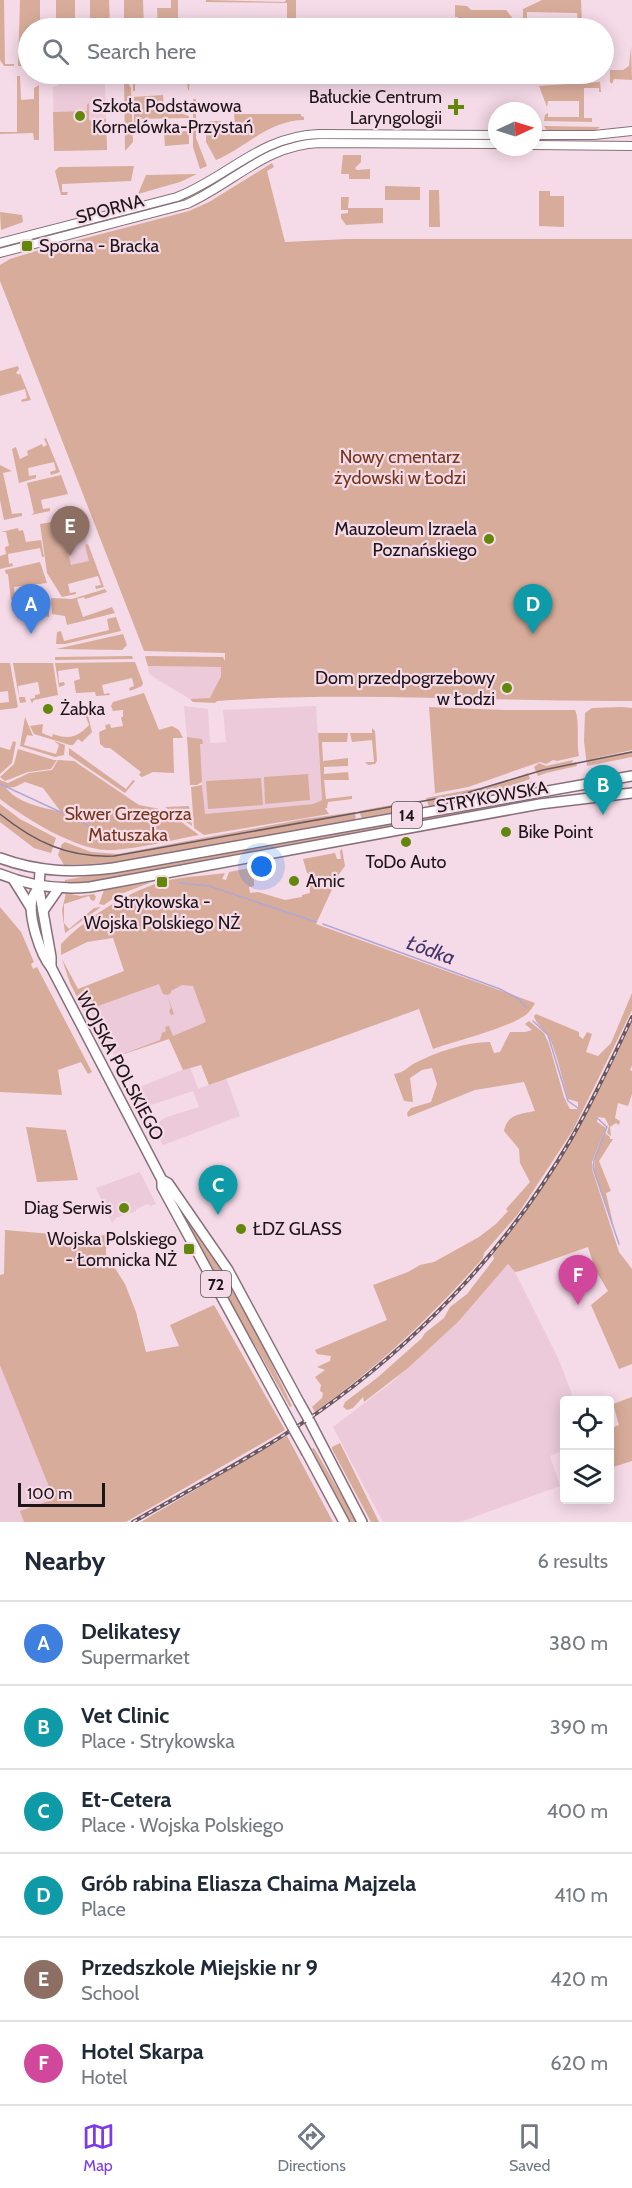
<!DOCTYPE html>
<meta charset="utf-8">
<style>
:root{--surface:#fff;--page:#f6f6f7;--text:#1f2937;--muted:#747a83;--line:#e0e1e3;--accent:#7c3aed}
body{margin:0;font-family:Cabin,sans-serif;background:var(--page);color:var(--text)}
.controls{position:absolute;right:18px;bottom:18px;display:grid;overflow:hidden;border-radius:6px;box-shadow:0 3px 15px #0003}
.controls button{width:54px;height:54px;display:grid;place-items:center;padding:0;border:0;border-bottom:2px solid var(--line);background:var(--surface);color:var(--text);font:30px sans-serif}
.compass{position:absolute;left:488px;top:102px;width:54px;height:54px;border-radius:50%;background:var(--surface);box-shadow:0 3px 15px #0003;rotate:86deg}
.scale{position:absolute;left:18px;bottom:15px;width:87px;box-sizing:border-box;padding-left:6px;border:3px solid #1e1519;border-top:0;font-size:16px;line-height:21px;white-space:nowrap;color:#1e1519;-webkit-text-stroke:4px #f5dae7;paint-order:stroke}
.you{position:absolute;left:262px;top:867px;width:21px;height:21px;margin:-15px;border:4px solid #fff;border-radius:50%;background:#1a73e8;box-shadow:0 0 0 9px #1a73e833}
.badge{display:grid;place-items:center;width:39px;height:39px;border-radius:50%;background:var(--accent);color:#fff;font-size:20px;font-weight:700}
.pin{position:absolute;translate:-50% -50px;filter:drop-shadow(0 2px 3px #0008)}
.pin::after{content:'';position:absolute;top:32px;width:21px;height:18px;background:inherit;clip-path:polygon(0 0,100% 0,50% 100%)}
.list{margin:0;padding:0;list-style:none}
h2{display:flex;justify-content:space-between;align-items:center;height:78px;margin:0;padding:0 24px;font-size:26px}
h2 small{font-size:20px;font-weight:400;color:var(--muted)}
.list li{display:grid;grid-template-columns:39px 1fr auto;gap:18px;align-items:center;box-sizing:border-box;height:84px;padding:0 24px;border-top:2px solid var(--line)}
.list b{display:block;font-size:22px;white-space:nowrap}
.list p{margin:0;font-size:20px;white-space:nowrap;color:var(--muted)}
.list em{font-size:20px;font-style:normal;color:var(--muted)}
.icon{flex:none;width:33px;height:33px;fill:none;stroke:currentColor;stroke-width:2;stroke-linecap:round;stroke-linejoin:round}
.map{position:relative;flex:none;width:632px;height:1522px;overflow:hidden}
.search{position:absolute;background:var(--surface);box-shadow:0 3px 15px #0003;left:18px;right:18px;top:18px;height:66px;display:flex;align-items:center;gap:15px;box-sizing:border-box;padding:0 21px;border-radius:33px;color:var(--muted);font-size:22px}
.sheet{height:582px;background:var(--surface)}
nav{display:flex;justify-content:space-around;align-items:center;box-sizing:border-box;height:84px;border-top:2px solid var(--line);background:var(--surface);font-size:16px;color:var(--muted)}
nav a{display:grid;justify-items:center;gap:3px}
nav .on{color:var(--accent)}
.map>svg:first-child{display:block}
.built{fill:#eccada}
.green{fill:#d8ac9a;fill-rule:evenodd}
.lines{fill:none;stroke-linecap:round;stroke-linejoin:round}
.stream{stroke:#afa7d6;stroke-width:1.5}
.secondary-casing{stroke:#88707b;stroke-width:10}
.primary-casing{stroke:#88707b;stroke-width:12}
.secondary{stroke:#fff;stroke-width:8}
.primary{stroke:#fff;stroke-width:9}
.tram{stroke:#695a61;stroke-width:1.5}
.rail-casing{stroke:#695a61;stroke-width:4}
.rail{stroke:#f5dae7;stroke-width:1.5;stroke-dasharray:4.5;stroke-linecap:butt}
.primary-bridge-casing{stroke:#88707b;stroke-width:12;stroke-linecap:butt}
.primary-bridge{stroke:#fff;stroke-width:9}
.poi-dot{fill:#63870a;stroke:#f5dae7;stroke-width:2}
.labels{text-anchor:middle;stroke-width:4.5;stroke-linejoin:round;paint-order:stroke}
.shield{fill:#f5dae7;stroke:#5e5057;stroke-width:1.5}
.shield-label{font-size:16px;font-weight:bold;fill:#1e1519}
.poi-label{font-size:18px;fill:#1e1519;stroke:#f5dae7;text-anchor:start}
.street-label{font-size:18px;fill:#1e1519;stroke:#f5dae7}
.park-label{font-size:18px;fill:#75361a;stroke:#f5dae7}
.water-label{font-size:20px;font-style:italic;fill:#42336d;stroke:#f5dae7}
</style>
<div class="map">
<svg width="632" height="1522" viewBox="0 0 632 1522">
<rect width="100%" height="100%" fill="#f5dae7"/>
<g class="built">
<polygon points="74,80 98,82 98,84 105,84 107,150 54,151 53,87 58,86 59,83 74,82"/>
<polygon points="78,518 97,567 53,577 42,524"/>
<polygon points="148,666 221,667 221,675 210,699 190,699 155,678 149,673"/>
<polygon points="184,706 208,709 210,743 226,742 223,710 316,706 322,800 313,804 204,814 199,744 202,739 187,737"/>
<polygon points="193,968 213,1023 115,1057 110,1048 111,1045 109,1046 87,1006"/>
<polygon points="190,1067 198,1089 226,1078 240,1116 163,1145 151,1126 167,1117 199,1107 193,1091 142,1108 132,1090"/>
<polygon points="140,1172 156,1204 151,1206 148,1204 136,1209 136,1211 116,1218 112,1223 96,1188"/>
<polygon points="508,1264 515,1272 559,1360 574,1400 564,1400 564,1450 550,1456 560,1486 460,1522 383,1522 333,1427 391,1383 458,1322"/>
<polygon points="0,1354 20,1395 62,1522 0,1522"/>
</g>
<g class="green">
<polygon points="0,0 4,0 5,64 14,64 14,66 4,66 0,60"/>
<polygon points="20,0 40,0 40,28 28,28 28,62 25,62 25,66 18,66"/>
<rect x="56" y="0" width="19" height="28"/>
<polygon points="90,0 109,0 110,28 90,28"/>
<polygon points="124,0 143,0 144,28 124,28"/>
<polygon points="171,0 178,0 178,28 158,28 157,8 171,8"/>
<polygon points="206,0 285,2 286,0 296,0 296,28 287,28 287,3 206,2"/>
<polygon points="542,0 581,0 582,22 578,23 577,13 527,12 527,22 523,22 523,9"/>
<polygon points="455,5 467,6 471,10 506,10 520,27 454,28 454,23 458,23 458,17 455,17"/>
<polygon points="631,46 632,80 614,79 612,84 610,82 610,70 623,70 629,66"/>
<polygon points="190,75 189,90 188,90 187,81 135,82 135,91 133,91 133,76"/>
<polygon points="17,76 20,76 21,100 34,99 34,88 39,85 39,140 34,140 33,133 0,134 0,132 17,132"/>
<polygon points="124,76 131,88 133,142 125,151"/>
<polygon points="600,82 601,92 599,92 599,88 584,88 584,118 592,118 592,122 544,121 545,115 548,113 548,117 579,117 579,101 548,101 547,107 539,86"/>
<polygon points="163,95 164,108 189,116 190,127 188,118 136,119 136,128 134,128 134,97"/>
<path d="M233,96L234,114H301V116L304,117V120C270,120 246,147 216,160L206,142V124L210,121H221L222,127H235Z"/>
<polygon points="193,99 196,99 196,138 207,166 200,169 193,147"/>
<polygon points="89,103 89,120 97,123 98,120 106,119 107,150 54,151 53,112 87,111 87,104"/>
<polygon points="544,126 600,127 596,130 590,132 547,131"/>
<polygon points="189,131 189,144 165,146 164,132"/>
<polygon points="343,155 361,155 361,162 355,168 357,170 370,169 370,179 349,179 349,174 341,174"/>
<path d="M272,163L274,167L267,171L285,242L347,239H632V701C493,702 355,691 217,701L215,703L193,702L190,699L210,698L221,676V667L148,666L145,657L146,656L223,657L225,661V653L144,651L0,281V265L10,259L36,251L189,211L209,202Z"/>
<polygon points="134,166 131,181 62,184 62,192 68,192 67,195 61,195 55,171 59,167"/>
<polygon points="197,174 180,182 138,194 146,175"/>
<polygon points="212,183 214,185 188,200 2,249 1,246 173,202 193,195"/>
<polygon points="385,186 420,187 420,200 385,200"/>
<polygon points="429,190 439,190 440,227 429,227"/>
<polygon points="539,191 550,191 550,196 564,196 564,227 539,226"/>
<polygon points="341,197 349,197 348,208 383,208 383,223 346,225 341,218 341,214 348,213 348,210 341,210"/>
<polygon points="0,212 22,215 23,222 1,230"/>
<polygon points="18,366 19,369 16,373 19,375 20,373 31,400 22,402 21,400 27,398 25,389 0,396 0,371"/>
<polygon points="46,438 60,472 51,475 50,472 56,470 54,462 28,468 29,476 36,475 36,478 19,483 12,449 16,447 20,459 28,455 27,451 42,444 43,447 47,445 44,439"/>
<polygon points="0,465 12,471 3,473 12,514 22,513 22,516 4,520 0,500"/>
<polygon points="61,475 68,494 41,500 43,509 50,508 50,511 31,515 34,513 27,483"/>
<polygon points="63,520 63,531 71,565 89,561 85,545 88,544 104,587 96,589 95,586 101,585 98,576 68,584 70,593 76,592 76,594 62,597 47,573 40,524"/>
<polygon points="18,528 19,531 23,530 26,542 41,540 44,557 42,557 40,548 8,554 9,564 12,563 13,566 0,569 0,556 6,554 5,547 9,546 6,532 1,532"/>
<polygon points="40,562 47,583 14,587 15,597 18,597 18,599 11,600 8,574 6,574 5,570"/>
<polygon points="105,589 107,592 85,599 84,597 77,599 83,617 112,607 115,613 67,625 65,616 52,614 51,598 72,599"/>
<polygon points="49,598 49,617 12,611 11,603"/>
<polygon points="116,617 121,631 65,644 56,644 57,632 61,631 64,641 109,630 107,619"/>
<polygon points="123,634 127,645 122,650 56,649"/>
<polygon points="132,656 133,659 55,660 55,657"/>
<polygon points="135,662 143,683 142,686 130,691 129,688 134,686 132,678 102,685 104,694 109,693 110,695 96,696 95,692 76,693 74,681 80,679 78,668 58,671 59,683 64,682 65,685 59,687 55,663"/>
<polygon points="0,663 10,663 18,707 16,708 0,710 0,703 9,702 8,691 0,692"/>
<polygon points="13,663 53,663 58,695 34,700 32,703 30,699 35,698 35,695 40,694 38,682 18,686 19,697 25,697 26,702 20,703"/>
<polygon points="144,693 159,730 172,726 179,730 183,738 173,738 174,773 153,772 142,777 139,775 141,772 110,748 105,748 100,744 99,732 106,729 105,725 110,724 111,728 123,726 121,717 123,717 123,710 113,711 111,706 113,702"/>
<path d="M82,707L87,712L92,732L82,742L78,739L73,745H70L34,734L30,726L43,724L42,733L52,737L53,734C69,740 78,737 89,725Z"/>
<path d="M429,707L505,710H575C580,720 576,742 579,756L557,761L553,760L546,764L540,762L468,787L426,795L435,793Z"/>
<polygon points="622,707 632,708 632,750 587,760 632,751 632,757 587,766 584,741 585,713 592,708"/>
<polygon points="25,717 33,736 27,735 24,745 56,754 59,745 54,741 65,745 64,755 55,757 20,746"/>
<polygon points="372,728 375,731 377,761 375,764 368,765 365,762 374,762 372,740 352,742 350,733 372,733"/>
<polygon points="318,733 348,733 347,742 322,742 323,761 348,758 348,766 324,767 324,774 348,772 349,780 324,780 326,799 352,796 352,799 328,802 327,808 325,808 329,814 323,815 204,835 194,828 191,787 202,785 205,814 313,804 322,800"/>
<polygon points="187,737 202,739 203,744 200,744 202,782 197,785 190,785"/>
<polygon points="13,741 16,742 12,763 0,774 0,747 10,750"/>
<polygon points="69,748 126,789 133,780 135,781 125,793 69,755"/>
<polygon points="18,749 54,760 57,760 51,769 28,772 5,781 0,777 14,764"/>
<path d="M58,760L74,761L139,805L165,810L199,835C171,840 135,850 108,850C76,850 25,818 0,799V780L8,783L29,773L52,770ZM25,782L43,788L61,812C42,807 19,804 6,788L15,787Z"/>
<polygon points="573,760 572,763 576,762 577,766 546,773 538,776 534,767 539,763 546,766"/>
<polygon points="528,773 530,779 504,788 505,790 532,781 529,786 522,787 520,790 512,789 512,791 429,807 426,798 479,788 484,789"/>
<polygon points="308,774 310,800 265,804 264,777"/>
<polygon points="261,778 263,805 208,809 206,781"/>
<polygon points="536,796 537,800 101,881 65,884 65,880"/>
<polygon points="402,803 404,811 362,819 359,811"/>
<polygon points="0,804 20,819 56,838 51,853 34,848 0,822"/>
<polygon points="189,806 192,826 165,807"/>
<polygon points="355,812 356,820 112,863 64,865 58,855 62,844 65,842 91,852 118,854 304,819"/>
<path d="M342,849L345,866L339,874L316,924L535,1003C533,1007 530,1011 527,1014C509,1028 456,1041 433,1049L419,1009L209,1085L201,1065L183,1070L169,1039L115,1057L160,1040L162,1033L166,1031L165,1027L169,1026L173,1036L206,1022L193,986L182,985L171,991V993L167,995L174,1014L171,1015L169,1011L171,1008L167,995L163,994L159,984L84,1011L70,983L62,959L78,989L124,971L113,938L87,942L61,955V944C87,917 131,889 169,880C187,876 206,876 225,873L222,879L226,880L229,872L250,868L254,873V886L249,887L250,893L258,892L285,900L302,897V895L310,893L308,873H307L303,859L335,853L337,859H341L340,851Z"/>
<polygon points="152,882 118,895 104,905 99,904 104,890"/>
<polygon points="66,893 80,896 94,894 96,897 94,901 91,900 89,896 64,904 64,923 69,929 94,908 101,907 65,933 62,910"/>
<polygon points="0,907 21,932 34,962 31,964 33,969 37,967 92,1072 88,1074 81,1062 58,1070 62,1095 0,1092"/>
<path d="M632,993V1010L573,1130L518,1214L484,1253L483,1258C433,1315 378,1367 315,1412L312,1407L322,1398L323,1393L320,1391L321,1385L315,1377L325,1370L317,1367L330,1361L331,1356L317,1354L315,1350L387,1320L373,1285L408,1272L420,1265L434,1262L479,1237L496,1224L508,1211L506,1209L530,1182L520,1163L519,1149L504,1131C507,1114 521,1114 535,1111L524,1082L475,1090L408,1117L407,1113L411,1108L431,1102L437,1084L432,1068L422,1070L410,1078L413,1102L404,1101L394,1074C405,1072 406,1068 415,1063C437,1052 465,1042 490,1042L494,1053L500,1052L510,1032H525L532,1030L525,1024L529,1021L544,1033L549,1044L564,1097L570,1109H578V1102L568,1099C562,1079 558,1057 550,1039C545,1029 536,1025 534,1016L536,1014L579,1032V1036L583,1039L587,1032L592,1034L586,1052L598,1056L611,1043Z"/>
<path d="M632,1022V1065L630,1070L632,1071V1094L628,1106L618,1103L615,1118L620,1121L619,1125L616,1123L610,1127L611,1136L607,1133L609,1126L605,1118L597,1117V1122L606,1128L592,1162V1169L619,1252L632,1269V1364L619,1369L591,1305L608,1291L595,1269L588,1247L520,1271L515,1272L508,1264L458,1322L408,1368L364,1402L363,1397L353,1408L347,1410L343,1407L345,1402L377,1378L422,1338L425,1333L444,1318L450,1307L467,1294L494,1259L493,1255C552,1180 592,1109 632,1022Z"/>
<polygon points="26,1127 66,1130 78,1180 37,1182"/>
<polygon points="605,1133 610,1137 610,1139 613,1139 599,1161 611,1191 606,1193 614,1228 594,1171 595,1158"/>
<polygon points="186,1215 225,1274 262,1344 292,1406 290,1407 183,1218"/>
<polygon points="5,1230 87,1237 106,1235 106,1254 125,1284 136,1312 146,1352 179,1346 170,1325 214,1305 285,1430 126,1522 24,1522 20,1511 54,1499 0,1365 0,1275 4,1274"/>
<polygon points="632,1397 632,1461 610,1468 610,1429 619,1425 613,1404"/>
<polygon points="287,1436 333,1522 141,1522 149,1517"/>
<polygon points="340,1443 379,1522 371,1522 332,1449 332,1447"/>
<polygon points="314,1448 357,1522 348,1522 312,1449"/>
</g>
<g class="lines">
<g class="stream">
<polyline points="0,784 82,822 112,843"/>
<polyline points="179,883 209,886 316,922"/>
<polyline points="323,924 500,989 519,999 526,1008"/>
<polyline points="533,1021 548,1035 568,1101 578,1108"/>
<polyline points="597,1118 607,1127 594,1160 593,1168 619,1244"/>
</g>
<g class="secondary-casing">
<g id="secondary">
<polyline points="533,135 594,135 632,131"/>
<polyline points="533,145 632,146"/>
<path d="M0,243L177,197C228,177 260,136 319,134L497,135"/>
<path d="M0,253L187,204C234,183 265,145 320,143L497,144"/>
</g>
</g>
<g class="primary-casing">
<g id="primary">
<path d="M0,858C38,872 73,873 113,868L632,776"/>
<polyline points="40,870 39,889 51,957 51,967"/>
<path d="M0,874C29,886 58,890 90,887L540,804L632,793"/>
<polyline points="13,879 31,908"/>
<path d="M39,886C37,890 34,894 32,899C28,916 40,954 51,967L162,1180V1187L293,1428"/>
<polyline points="43,911 59,888"/>
<polyline points="162,1180 168,1183 228,1270 299,1402"/>
<polyline points="308,1418 362,1522"/>
<polyline points="307,1453 344,1522"/>
</g>
</g>
<use href="#secondary" class="secondary"/>
<use href="#primary" class="primary"/>
<path class="tram" d="M0,814C35,842 68,858 114,856L463,794L543,770L632,752"/>
<g class="rail-casing">
<path id="rail" d="M133,1522C201,1483 272,1447 335,1400C430,1330 512,1241 571,1139C594,1099 613,1058 632,1017"/>
</g>
<use href="#rail" class="rail"/>
<g class="primary-bridge-casing">
<g id="primary-bridge">
<polyline points="299,1402 308,1418"/>
<polyline points="293,1428 307,1453"/>
</g>
</g>
<use href="#primary-bridge" class="primary-bridge"/>
</g>
<g class="poi-dot">
<path d="M453 98h6v6h6v6h-6v6h-6v-6h-6v-6h6z"/>
<circle cx="80" cy="116" r="6"/>
<rect x="21" y="240" width="12" height="12" rx="3"/>
<circle cx="489" cy="539" r="6"/>
<circle cx="507" cy="688" r="6"/>
<circle cx="48" cy="709" r="6"/>
<circle cx="506" cy="832" r="6"/>
<circle cx="406" cy="842" r="6"/>
<circle cx="294" cy="881" r="6"/>
<rect x="156" y="876" width="12" height="12" rx="3"/>
<circle cx="124" cy="1208" r="6"/>
<circle cx="241" cy="1229" r="6"/>
<rect x="183" y="1243" width="12" height="12" rx="3"/>
</g>
<g class="labels">
<g class="shield">
<rect x="392" y="802" width="30" height="26" rx="4.5"/>
<rect x="201" y="1271" width="30" height="26" rx="4.5"/>
</g>
<g class="shield-label">
<text x="407" y="821">14</text>
<text x="216" y="1290">72</text>
</g>
<g class="poi-label">
<text x="442" y="103" text-anchor="end">Bałuckie Centrum<tspan x="442" dy="21">Laryngologii</tspan></text>
<text x="92" y="112">Szkoła Podstawowa<tspan x="92" dy="21">Kornelówka-Przystań</tspan></text>
<text x="39" y="252">Sporna - Bracka</text>
<text x="477" y="535" text-anchor="end">Mauzoleum Izraela<tspan x="477" dy="21">Poznańskiego</tspan></text>
<text x="495" y="684" text-anchor="end">Dom przedpogrzebowy<tspan x="495" dy="21">w Łodzi</tspan></text>
<text x="60" y="715">Żabka</text>
<text x="518" y="838">Bike Point</text>
<text x="406" y="868" text-anchor="middle">ToDo Auto</text>
<text x="306" y="887">Amic</text>
<text x="162" y="908" text-anchor="middle">Strykowska -<tspan x="162" dy="21">Wojska Polskiego NŻ</tspan></text>
<text x="112" y="1214" text-anchor="end">Diag Serwis</text>
<text x="253" y="1235">ŁDZ GLASS</text>
<text x="177" y="1245" text-anchor="end">Wojska Polskiego<tspan x="177" dy="21">- Łomnicka NŻ</tspan></text>
</g>
<g class="street-label">
<text transform="translate(110 209) rotate(-15)" y="6">SPORNA</text>
<text transform="translate(492 797) rotate(-10)" y="6">STRYKOWSKA</text>
<text transform="translate(120 1066) rotate(62)" y="6">WOJSKA POLSKIEGO</text>
</g>
<g class="park-label">
<text x="400" y="463">Nowy cmentarz<tspan x="400" dy="21">żydowski w Łodzi</tspan></text>
<text x="128" y="820">Skwer Grzegorza<tspan x="128" dy="21">Matuszaka</tspan></text>
</g>
<g class="water-label">
<text transform="translate(431 950) rotate(20)" y="7">Łódka</text>
</g>
</g>
</svg>
<div class="controls">
<button><svg class="icon" aria-label="locate" viewBox="0 0 24 24"><circle cx="12" cy="12" r="6"/><path d="M12 2v4M12 18v4M2 12h4M18 12h4"/></svg></button>
<button><svg class="icon" aria-label="layers" viewBox="0 0 24 24"><path d="M12 4l9 5-9 5-9-5zM3 14l9 5 9-5"/></svg></button>
</div>
<svg class="compass" viewBox="-18 -18 36 36"><path d="M0-13l5 13h-10z" fill="#e53935"/><path d="M0 13l5-13h-10z" fill="#747a83"/></svg>
<div class="scale">100 m</div>
<div class="you"></div>
<div class="pin badge" style="left:31px;top:634px;background:#3f7fe0">A</div>
<div class="pin badge" style="left:603px;top:815px;background:#0f9aa8">B</div>
<div class="pin badge" style="left:218px;top:1215px;background:#0f9aa8">C</div>
<div class="pin badge" style="left:533px;top:634px;background:#0f9aa8">D</div>
<div class="pin badge" style="left:70px;top:556px;background:#8d6e63">E</div>
<div class="pin badge" style="left:578px;top:1305px;background:#d1479c">F</div>
<div class="search"><svg class="icon" aria-label="search" viewBox="0 0 24 24"><circle cx="10" cy="10" r="6"/><path d="M15 15l6 6"/></svg>Search here</div>
</div>
<section class="sheet">
<h2>Nearby<small>6 results</small></h2>
<ul class="list">
<li><span class="badge" style="background:#3f7fe0">A</span><div><b>Delikatesy</b><p>Supermarket</p></div><em>380 m</em></li>
<li><span class="badge" style="background:#0f9aa8">B</span><div><b>Vet Clinic</b><p>Place · Strykowska</p></div><em>390 m</em></li>
<li><span class="badge" style="background:#0f9aa8">C</span><div><b>Et-Cetera</b><p>Place · Wojska Polskiego</p></div><em>400 m</em></li>
<li><span class="badge" style="background:#0f9aa8">D</span><div><b>Grób rabina Eliasza Chaima Majzela</b><p>Place</p></div><em>410 m</em></li>
<li><span class="badge" style="background:#8d6e63">E</span><div><b>Przedszkole Miejskie nr 9</b><p>School</p></div><em>420 m</em></li>
<li><span class="badge" style="background:#d1479c">F</span><div><b>Hotel Skarpa</b><p>Hotel</p></div><em>620 m</em></li>
</ul>
</section>
<nav>
<a class="on"><svg class="icon" aria-label="map" viewBox="0 0 24 24"><path d="M3 6l6-2 6 2 6-2v14l-6 2-6-2-6 2zM9 4v14M15 6v14"/></svg>Map</a>
<a><svg class="icon" aria-label="directions" viewBox="0 0 24 24"><path d="M12 3l9 9-9 9-9-9zM9 14v-3h6M13 9l2 2-2 2"/></svg>Directions</a>
<a><svg class="icon" aria-label="saved" viewBox="0 0 24 24"><path d="M7 4h10v16l-5-4-5 4z"/></svg>Saved</a>
</nav>
